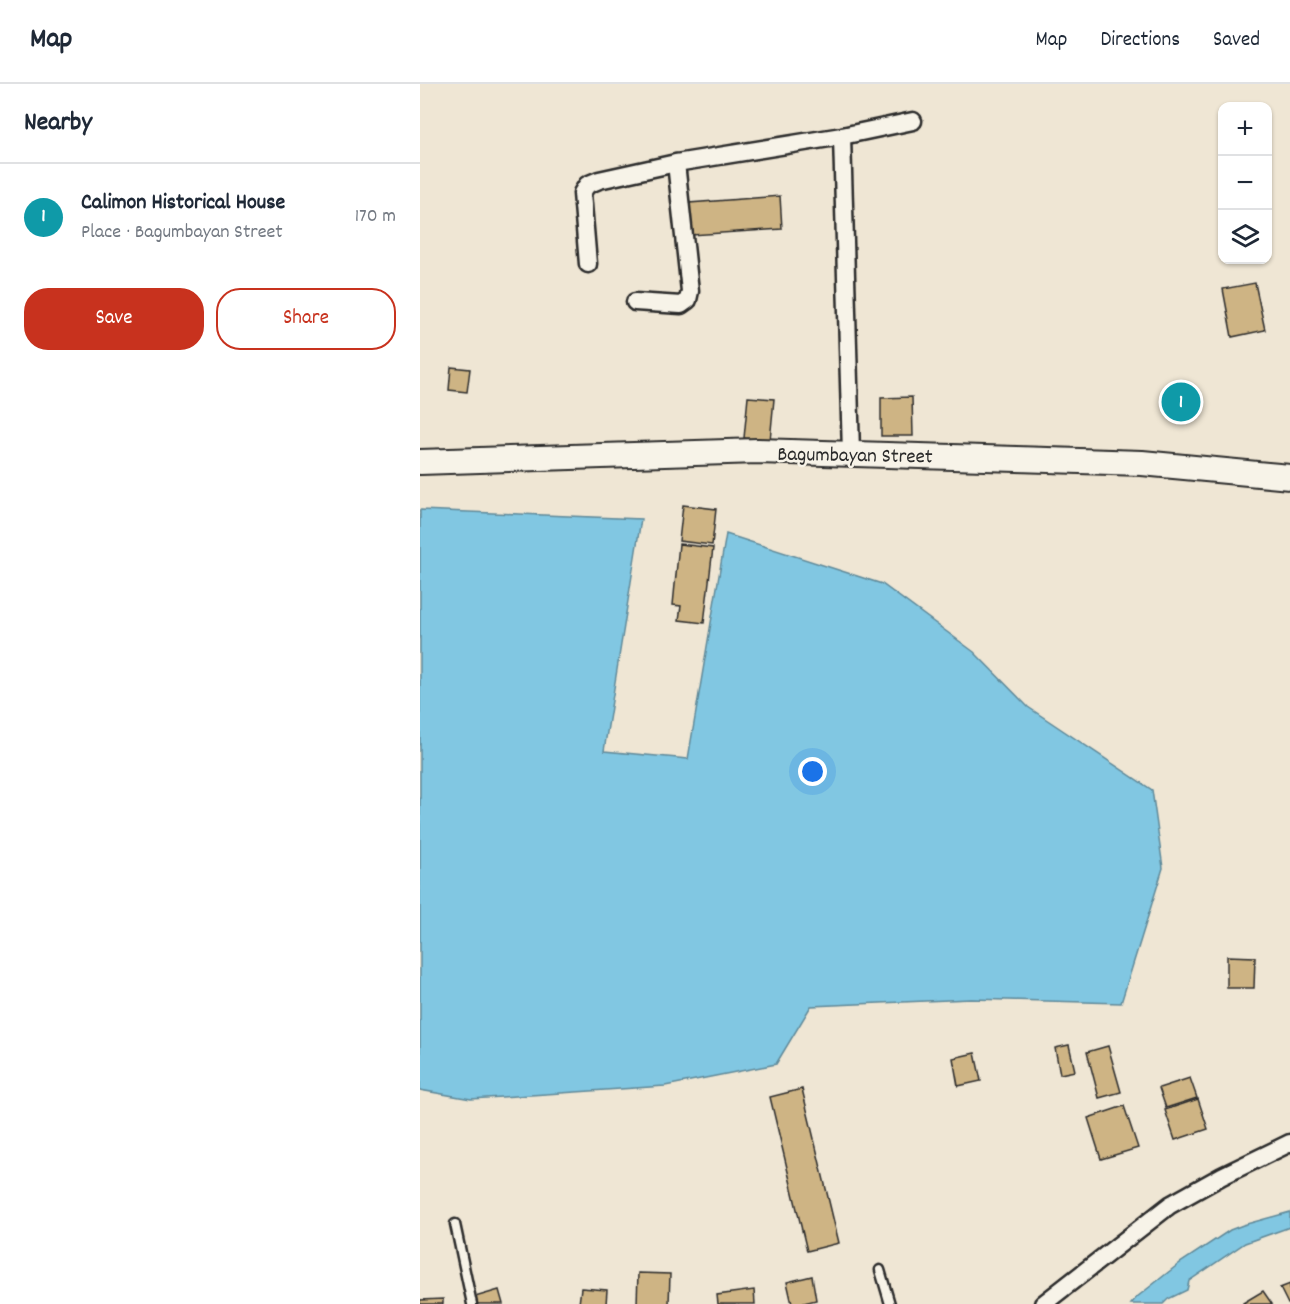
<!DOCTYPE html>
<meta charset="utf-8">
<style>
:root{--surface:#fff;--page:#f2f2f3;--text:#1f2937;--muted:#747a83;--line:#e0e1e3;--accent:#c8321e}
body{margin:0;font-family:Dekko,sans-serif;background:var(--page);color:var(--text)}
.controls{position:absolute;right:18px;top:18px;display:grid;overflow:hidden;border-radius:12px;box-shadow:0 2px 4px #0004}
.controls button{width:54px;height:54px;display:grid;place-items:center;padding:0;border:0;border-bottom:2px solid var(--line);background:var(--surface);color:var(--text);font:30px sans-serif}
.you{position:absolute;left:393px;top:688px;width:21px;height:21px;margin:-15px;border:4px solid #fff;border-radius:50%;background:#1a73e8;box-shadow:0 0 0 9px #1a73e833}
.badge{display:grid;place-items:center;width:39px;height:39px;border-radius:50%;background:var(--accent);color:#fff;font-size:20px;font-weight:700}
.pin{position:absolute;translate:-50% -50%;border:3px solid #fff;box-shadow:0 2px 6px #0006}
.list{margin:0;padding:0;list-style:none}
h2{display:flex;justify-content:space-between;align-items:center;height:78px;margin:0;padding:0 24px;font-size:26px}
h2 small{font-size:20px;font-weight:400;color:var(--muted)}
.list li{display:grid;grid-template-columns:39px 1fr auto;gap:18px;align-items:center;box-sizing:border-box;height:108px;padding:0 24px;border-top:2px solid var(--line)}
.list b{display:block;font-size:22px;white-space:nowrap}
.list p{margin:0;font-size:20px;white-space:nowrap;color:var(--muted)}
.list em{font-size:20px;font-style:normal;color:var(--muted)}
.actions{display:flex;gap:12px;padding:18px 24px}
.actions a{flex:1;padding:14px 0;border:2px solid var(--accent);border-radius:24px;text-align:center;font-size:21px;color:var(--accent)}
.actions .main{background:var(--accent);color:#fff}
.icon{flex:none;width:33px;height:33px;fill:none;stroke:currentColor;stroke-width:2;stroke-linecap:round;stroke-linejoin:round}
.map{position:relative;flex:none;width:870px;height:1220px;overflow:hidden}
header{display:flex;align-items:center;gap:36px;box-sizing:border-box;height:84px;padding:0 30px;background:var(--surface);border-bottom:2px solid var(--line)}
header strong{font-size:28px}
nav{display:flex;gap:33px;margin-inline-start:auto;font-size:21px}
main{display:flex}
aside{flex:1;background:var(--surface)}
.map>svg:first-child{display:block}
.water{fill:#81c7e2;stroke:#5f8999;stroke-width:1.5}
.building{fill:#ceb484;stroke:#2b2b2b;stroke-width:1.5}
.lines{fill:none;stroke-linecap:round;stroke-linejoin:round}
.service-casing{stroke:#2b2b2b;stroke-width:13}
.minor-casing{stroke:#2b2b2b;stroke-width:21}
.secondary-casing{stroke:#2b2b2b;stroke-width:28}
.service{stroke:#f7f3e8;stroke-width:8}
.minor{stroke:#f7f3e8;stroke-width:16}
.secondary{stroke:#f7f3e8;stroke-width:24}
.labels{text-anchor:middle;stroke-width:5;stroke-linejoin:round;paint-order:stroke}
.street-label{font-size:21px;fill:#2b2b2b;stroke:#f7f3e8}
</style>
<header>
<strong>Map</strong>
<nav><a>Map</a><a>Directions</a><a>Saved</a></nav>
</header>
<main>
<aside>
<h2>Nearby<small></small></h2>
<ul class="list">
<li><span class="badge" style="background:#0f9aa8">1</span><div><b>Calimon Historical House</b><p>Place · Bagumbayan Street</p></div><em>170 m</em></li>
</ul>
<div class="actions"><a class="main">Save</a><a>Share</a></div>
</aside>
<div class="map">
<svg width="870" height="1220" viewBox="0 0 870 1220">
<rect width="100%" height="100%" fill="#efe6d4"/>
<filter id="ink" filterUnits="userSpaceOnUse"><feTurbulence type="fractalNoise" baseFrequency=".0167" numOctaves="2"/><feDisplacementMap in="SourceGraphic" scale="12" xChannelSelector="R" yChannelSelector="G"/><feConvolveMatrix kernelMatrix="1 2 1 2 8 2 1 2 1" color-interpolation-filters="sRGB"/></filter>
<g filter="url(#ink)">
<g class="water">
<polygon points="0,426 221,435 184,667 268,675 306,450 462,500 554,568 608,623 732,706 743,784 701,919 551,915 391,922 356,980 245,1002 51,1015 0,1006"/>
<polygon points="870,1128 870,1143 825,1159 769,1197 767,1206 748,1215 743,1220 711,1220 717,1213 760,1179 810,1146 823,1141"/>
</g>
<g class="building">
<polygon points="360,112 362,145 271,151 269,119"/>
<polygon points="835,199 845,246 812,253 803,205"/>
<polygon points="31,283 50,285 47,308 29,306"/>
<polygon points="328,313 354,315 350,357 324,354"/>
<polygon points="492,313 493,352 461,352 461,314"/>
<polygon points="263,421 296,425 292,461 259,457"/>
<polygon points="259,460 293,464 284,539 259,536 261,522 253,521"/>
<polygon points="807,872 835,873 834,904 807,904"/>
<polygon points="649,961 655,987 640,990 635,964"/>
<polygon points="688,962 701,1008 679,1014 667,968"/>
<polygon points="555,969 561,997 538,1002 533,974"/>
<polygon points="770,994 777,1014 746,1024 739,1004"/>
<polygon points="382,1005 419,1159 387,1167 350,1013"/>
<polygon points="778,1015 788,1045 755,1056 745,1026"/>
<polygon points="704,1022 718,1064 681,1075 668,1034"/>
<polygon points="218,1189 250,1190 249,1220 217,1220"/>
<polygon points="392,1192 396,1216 380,1220 372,1220 367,1198"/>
<polygon points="870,1200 870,1220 868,1220 860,1204"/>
<polygon points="161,1204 187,1206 186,1220 159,1220"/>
<polygon points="79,1206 83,1220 56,1220 55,1213"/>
<polygon points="334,1206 335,1220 298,1220 297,1211"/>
<polygon points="843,1207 852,1220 824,1220 823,1219"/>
<polygon points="23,1215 23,1220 0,1220 0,1216"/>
</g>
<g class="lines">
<g class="service-casing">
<g id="service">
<polyline points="35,1140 52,1220"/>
<polyline points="460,1186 470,1220"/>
</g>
</g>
<g class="minor-casing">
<g id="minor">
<polyline points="422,52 431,369"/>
<polyline points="168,180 162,109 167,101 179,96 256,79 422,52 493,37"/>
<polyline points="215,218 261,221 268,216 270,207 256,79"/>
<polyline points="623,1220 750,1121 802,1092 870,1059"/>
</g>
</g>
<g class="secondary-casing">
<polyline id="secondary" points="0,378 338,367 722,379 870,393"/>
</g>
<use href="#service" class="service"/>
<use href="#minor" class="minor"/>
<use href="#secondary" class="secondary"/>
</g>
</g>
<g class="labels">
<g class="street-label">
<text transform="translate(435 370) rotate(1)" y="7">Bagumbayan Street</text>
</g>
</g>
</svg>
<div class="controls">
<button>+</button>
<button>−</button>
<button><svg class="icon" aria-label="layers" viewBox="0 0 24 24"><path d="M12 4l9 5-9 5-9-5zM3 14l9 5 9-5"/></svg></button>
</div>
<div class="you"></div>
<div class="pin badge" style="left:761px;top:318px;background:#0f9aa8">1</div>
</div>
</main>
